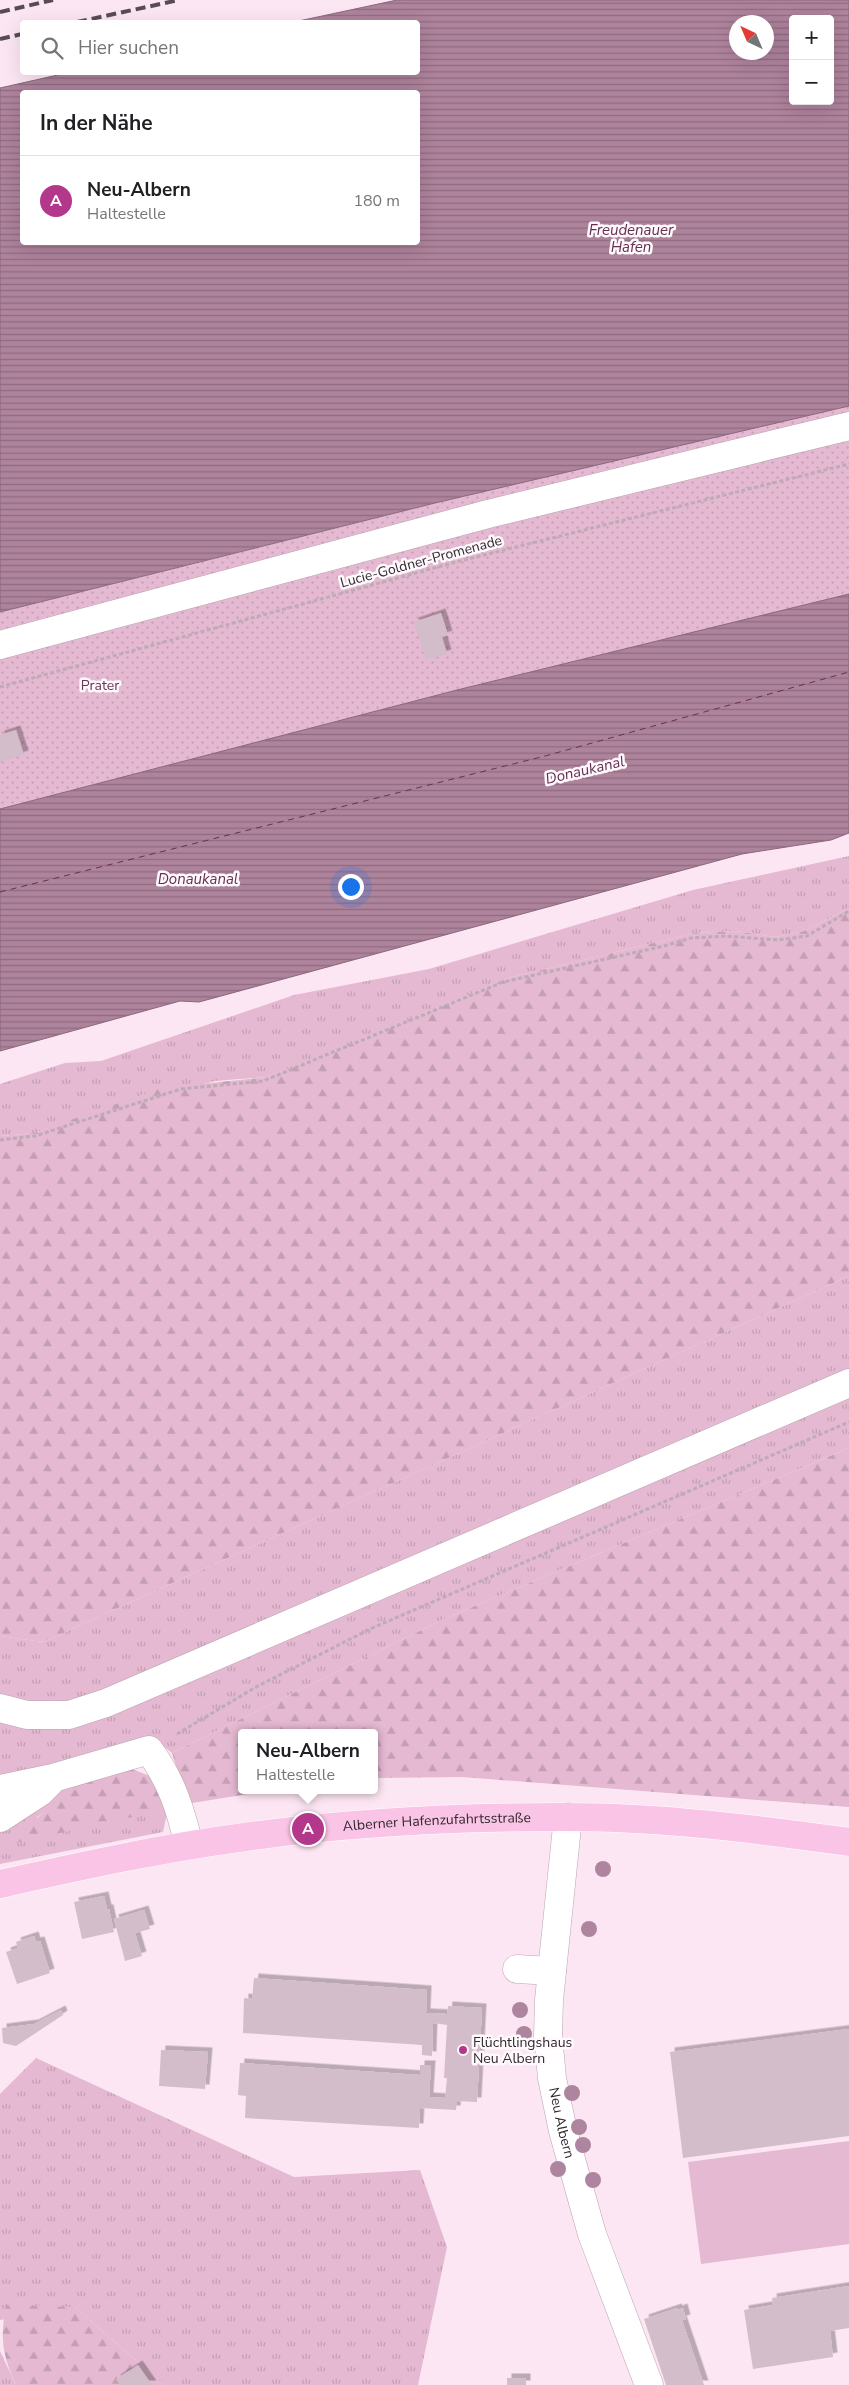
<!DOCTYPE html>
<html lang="de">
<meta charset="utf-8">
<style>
:root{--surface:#fff;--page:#f2f2f2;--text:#202124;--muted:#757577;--line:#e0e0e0;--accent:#b3388b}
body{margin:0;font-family:"Nunito Sans",sans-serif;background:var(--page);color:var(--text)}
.controls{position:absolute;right:15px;top:15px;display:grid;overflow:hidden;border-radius:5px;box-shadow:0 5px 20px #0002}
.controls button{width:45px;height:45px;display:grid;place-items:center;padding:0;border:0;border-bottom:1px solid var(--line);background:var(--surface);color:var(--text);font:25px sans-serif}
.compass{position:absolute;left:729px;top:15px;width:45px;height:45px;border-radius:50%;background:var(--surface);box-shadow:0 5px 20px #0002;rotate:316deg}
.you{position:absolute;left:350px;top:886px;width:18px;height:18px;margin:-12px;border:4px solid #fff;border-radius:50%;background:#1a73e8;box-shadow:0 0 0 8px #1a73e833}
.badge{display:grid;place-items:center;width:32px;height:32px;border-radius:50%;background:var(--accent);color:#fff;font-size:16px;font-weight:700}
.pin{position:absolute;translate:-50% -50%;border:2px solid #fff;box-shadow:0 1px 5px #0006}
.popup{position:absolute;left:238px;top:1729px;width:140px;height:65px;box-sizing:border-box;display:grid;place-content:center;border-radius:5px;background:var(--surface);filter:drop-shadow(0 1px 4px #0005);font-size:16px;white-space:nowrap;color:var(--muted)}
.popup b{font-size:19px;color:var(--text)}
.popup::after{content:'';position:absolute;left:50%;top:100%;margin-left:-10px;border:10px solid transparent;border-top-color:var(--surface)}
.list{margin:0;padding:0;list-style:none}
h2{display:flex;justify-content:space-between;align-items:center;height:65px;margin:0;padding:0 20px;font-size:21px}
h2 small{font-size:16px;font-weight:400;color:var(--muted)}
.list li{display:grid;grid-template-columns:32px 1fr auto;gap:15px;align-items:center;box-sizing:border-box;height:90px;padding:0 20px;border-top:1px solid var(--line)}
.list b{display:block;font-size:19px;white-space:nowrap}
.list p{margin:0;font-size:16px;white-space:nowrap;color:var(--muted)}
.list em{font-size:16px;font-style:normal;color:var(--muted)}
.icon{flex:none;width:28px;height:28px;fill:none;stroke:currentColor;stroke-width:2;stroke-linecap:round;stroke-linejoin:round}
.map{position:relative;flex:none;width:849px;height:2385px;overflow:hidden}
.search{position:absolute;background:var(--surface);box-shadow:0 5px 20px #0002;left:20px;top:20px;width:400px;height:55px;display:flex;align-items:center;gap:12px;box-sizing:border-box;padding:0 18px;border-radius:5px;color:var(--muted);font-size:19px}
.panel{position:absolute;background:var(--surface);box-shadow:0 5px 20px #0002;left:20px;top:90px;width:400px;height:155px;border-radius:5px}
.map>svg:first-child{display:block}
.grass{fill:url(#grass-tufts)}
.forest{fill:url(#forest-firs)}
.park{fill:url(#park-dots)}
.pitch{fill:#e4b9d1}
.water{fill:url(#water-rules);stroke:#89687b;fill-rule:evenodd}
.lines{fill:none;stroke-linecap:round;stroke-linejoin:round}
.ferry{stroke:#673053;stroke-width:1;stroke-dasharray:6 5;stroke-linecap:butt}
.building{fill:#d3bdca;filter:url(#shadow)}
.minor-casing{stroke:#baa5b1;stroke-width:29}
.major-casing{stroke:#fff;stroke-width:29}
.path{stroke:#beabb6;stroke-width:3;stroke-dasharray:4 2.5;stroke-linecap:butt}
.minor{stroke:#fff;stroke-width:28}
.major{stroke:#f9c4e5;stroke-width:28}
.rail{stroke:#584c53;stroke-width:4;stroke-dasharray:10 5;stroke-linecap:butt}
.tree{fill:#ae859e}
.poi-dot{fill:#b3388b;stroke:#fef9fc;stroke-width:2}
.labels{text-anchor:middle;stroke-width:5;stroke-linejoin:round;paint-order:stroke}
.street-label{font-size:14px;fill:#32292e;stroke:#fef9fc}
.park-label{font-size:14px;fill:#6d3659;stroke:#fef9fc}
.poi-label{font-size:14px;fill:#32292e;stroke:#fef9fc;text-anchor:start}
.water-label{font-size:15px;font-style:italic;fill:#673053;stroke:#fef9fc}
</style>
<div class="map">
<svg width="849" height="2385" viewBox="0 0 849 2385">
<defs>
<pattern id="grass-tufts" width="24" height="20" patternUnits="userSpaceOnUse" patternTransform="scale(1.25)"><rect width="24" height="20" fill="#e4b9d1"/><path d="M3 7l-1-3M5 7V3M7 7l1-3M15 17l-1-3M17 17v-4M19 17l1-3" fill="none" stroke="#c49fb4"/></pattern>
<pattern id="forest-firs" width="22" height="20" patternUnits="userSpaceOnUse" patternTransform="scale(1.25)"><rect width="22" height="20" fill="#e4b9d1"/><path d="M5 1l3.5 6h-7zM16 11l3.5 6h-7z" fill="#c49fb4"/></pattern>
<pattern id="park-dots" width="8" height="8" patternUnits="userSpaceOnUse" patternTransform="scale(1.25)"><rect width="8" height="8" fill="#e4b9d1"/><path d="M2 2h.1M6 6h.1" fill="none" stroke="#c49fb4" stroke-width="1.8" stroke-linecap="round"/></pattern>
<pattern id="water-rules" width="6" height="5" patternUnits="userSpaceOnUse" patternTransform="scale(1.25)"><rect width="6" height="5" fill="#ae839c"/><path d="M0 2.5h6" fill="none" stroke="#8e6b80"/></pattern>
<filter id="shadow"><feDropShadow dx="4.5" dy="-4.5" stdDeviation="0" flood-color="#0004"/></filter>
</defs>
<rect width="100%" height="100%" fill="#fde6f3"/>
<g class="grass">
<polygon points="849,856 849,908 804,931 776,937 735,931 695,933 508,978 313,1060 267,1077 215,1081 92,1114 34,1133 0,1136 0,1084 65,1063 101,1061 294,995 429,969 693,890"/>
<polygon points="849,1276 849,1448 444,1619 172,1753 152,1737 0,1780 0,1636 43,1642"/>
<polygon points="100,1777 72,1792 36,1818 168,1809 163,1832 0,1864 0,1828 60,1789"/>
<polygon points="36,2058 294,2177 420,2170 447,2247 418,2385 164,2385 75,2307 0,2320 0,2094"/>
<polygon points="0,2351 16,2385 0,2385"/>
</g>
<g class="forest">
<polygon points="849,908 849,1276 43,1642 0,1636 0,1136 34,1133 161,1088 267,1077 313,1060 508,978 695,933 735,931 776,937 804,931"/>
<polygon points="849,1448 849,1807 462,1777 374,1778 374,1733 242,1733 242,1790 273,1790 192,1803 181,1782 172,1753 444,1619"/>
<path d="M130,1768L152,1777L168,1809L10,1844C36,1818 66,1790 100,1777C110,1773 120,1771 130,1768Z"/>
<path d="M6,2305L75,2307L164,2385H16C2,2355 0,2338 6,2305Z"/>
</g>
<polygon class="park" points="849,406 849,594 457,690 0,809 0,612 435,503"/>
<polygon class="pitch" points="849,2141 849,2244 701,2264 688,2162"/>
<g class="water">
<path d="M397,0H849V406L435,503L0,612V88L71,72H418V22H294ZM793,19H830V101H793ZM736,22H766V52H736ZM22,92H418V242H22Z"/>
<polygon points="849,594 849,833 831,840 742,854 199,1002 180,1001 0,1051 0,809 457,690"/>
</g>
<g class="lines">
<polyline class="ferry" points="0,892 545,756 849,672"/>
</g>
<g class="building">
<polygon points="441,613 448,635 442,637 447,654 426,660 414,622"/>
<polygon points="16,730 24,755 0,762 0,735"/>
<polygon points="104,1896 107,1909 109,1909 114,1932 82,1939 74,1902"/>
<polygon points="144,1910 150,1929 135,1933 142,1956 125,1961 114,1919"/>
<polygon points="34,1936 36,1942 40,1941 50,1973 17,1984 6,1952 18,1948 16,1942"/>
<polygon points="254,1978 427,1990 426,2013 447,2014 448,2006 482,2008 477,2102 457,2101 456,2110 420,2108 419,2128 245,2118 246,2096 238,2095 240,2063 420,2075 420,2065 431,2065 429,2097 445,2098 447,2078 444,2078 447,2025 433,2023 432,2056 422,2055 422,2045 243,2033 244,1998 252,1999"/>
<polygon points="61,2010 63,2015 16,2046 3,2043 2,2028 34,2024"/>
<polygon points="849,2029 849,2136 683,2158 670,2052"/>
<polygon points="161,2050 208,2052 205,2089 159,2086"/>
<polygon points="849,2286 849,2328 830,2331 833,2357 753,2369 744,2310 773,2305 772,2298"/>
<polygon points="677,2308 678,2310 683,2308 686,2319 682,2320 704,2385 666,2385 644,2319"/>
<polygon points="138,2365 152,2385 120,2385 116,2379"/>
<rect x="507" y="2378" width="19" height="7"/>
</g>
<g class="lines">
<g class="minor-casing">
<g id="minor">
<polyline points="0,645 488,514 849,426"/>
<polyline points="0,1708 27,1715 69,1715 106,1703 849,1383"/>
<path d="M0,1789L53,1778L149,1750C172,1782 180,1808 189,1845"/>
<path id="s1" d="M568,1817L549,2000L548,2036L552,2078L563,2131L592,2234L649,2385"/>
<polyline points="0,1818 40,1792 50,1782"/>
<polyline points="517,1969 552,1971"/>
</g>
</g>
<g class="major-casing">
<g id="major">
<path id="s2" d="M0,1884C81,1866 162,1848 245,1837C351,1822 459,1817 566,1817C661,1817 756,1829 849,1842"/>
</g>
</g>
<g class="path">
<polyline points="0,687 456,562 849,464"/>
<polyline points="0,1140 35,1136 181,1089 263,1081 503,982 664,946 691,938 726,936 778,940 807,936 849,911"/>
<polyline points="177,1734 256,1687 370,1629 849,1422"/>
<polyline points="343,1791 355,1790"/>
</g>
<use href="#minor" class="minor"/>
<use href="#major" class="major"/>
<g class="rail">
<polyline points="0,12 53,0"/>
<polyline points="77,22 179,0"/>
<polyline points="0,39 22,34"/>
</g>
</g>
<g class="tree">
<circle cx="603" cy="1869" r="8"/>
<circle cx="589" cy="1929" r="8"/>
<circle cx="520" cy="2010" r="8"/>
<circle cx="524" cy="2034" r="8"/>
<circle cx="572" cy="2093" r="8"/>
<circle cx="579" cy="2127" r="8"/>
<circle cx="583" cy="2145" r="8"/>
<circle cx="558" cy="2169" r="8"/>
<circle cx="593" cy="2180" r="8"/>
</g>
<circle class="poi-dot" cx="463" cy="2050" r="5"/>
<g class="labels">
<g class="street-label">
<text transform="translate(421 561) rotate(-15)" y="5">Lucie-Goldner-Promenade</text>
<text dy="5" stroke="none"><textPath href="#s2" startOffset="442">Alberner Hafenzufahrtsstraße</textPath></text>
<text dy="5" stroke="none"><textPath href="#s1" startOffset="308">Neu Albern</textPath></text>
</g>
<g class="park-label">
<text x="100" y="690">Prater</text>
</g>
<g class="poi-label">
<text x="473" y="2047">Flüchtlingshaus<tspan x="473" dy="16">Neu Albern</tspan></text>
</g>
<g class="water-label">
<text x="631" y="235">Freudenauer<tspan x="631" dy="17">Hafen</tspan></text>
<text transform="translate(585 770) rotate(-13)" y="5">Donaukanal</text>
<text x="198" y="884">Donaukanal</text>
</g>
</g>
</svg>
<div class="controls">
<button>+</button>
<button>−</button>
</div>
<svg class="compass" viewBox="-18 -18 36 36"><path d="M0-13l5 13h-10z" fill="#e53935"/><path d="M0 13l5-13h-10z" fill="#757577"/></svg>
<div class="you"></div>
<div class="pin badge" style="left:308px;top:1829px">A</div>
<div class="popup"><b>Neu-Albern</b>Haltestelle</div>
<div class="search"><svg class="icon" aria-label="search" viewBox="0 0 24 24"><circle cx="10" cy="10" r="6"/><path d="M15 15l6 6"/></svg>Hier suchen</div>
<section class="panel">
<h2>In der Nähe<small></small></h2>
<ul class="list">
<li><span class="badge">A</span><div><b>Neu-Albern</b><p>Haltestelle</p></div><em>180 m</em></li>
</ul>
</section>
</div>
